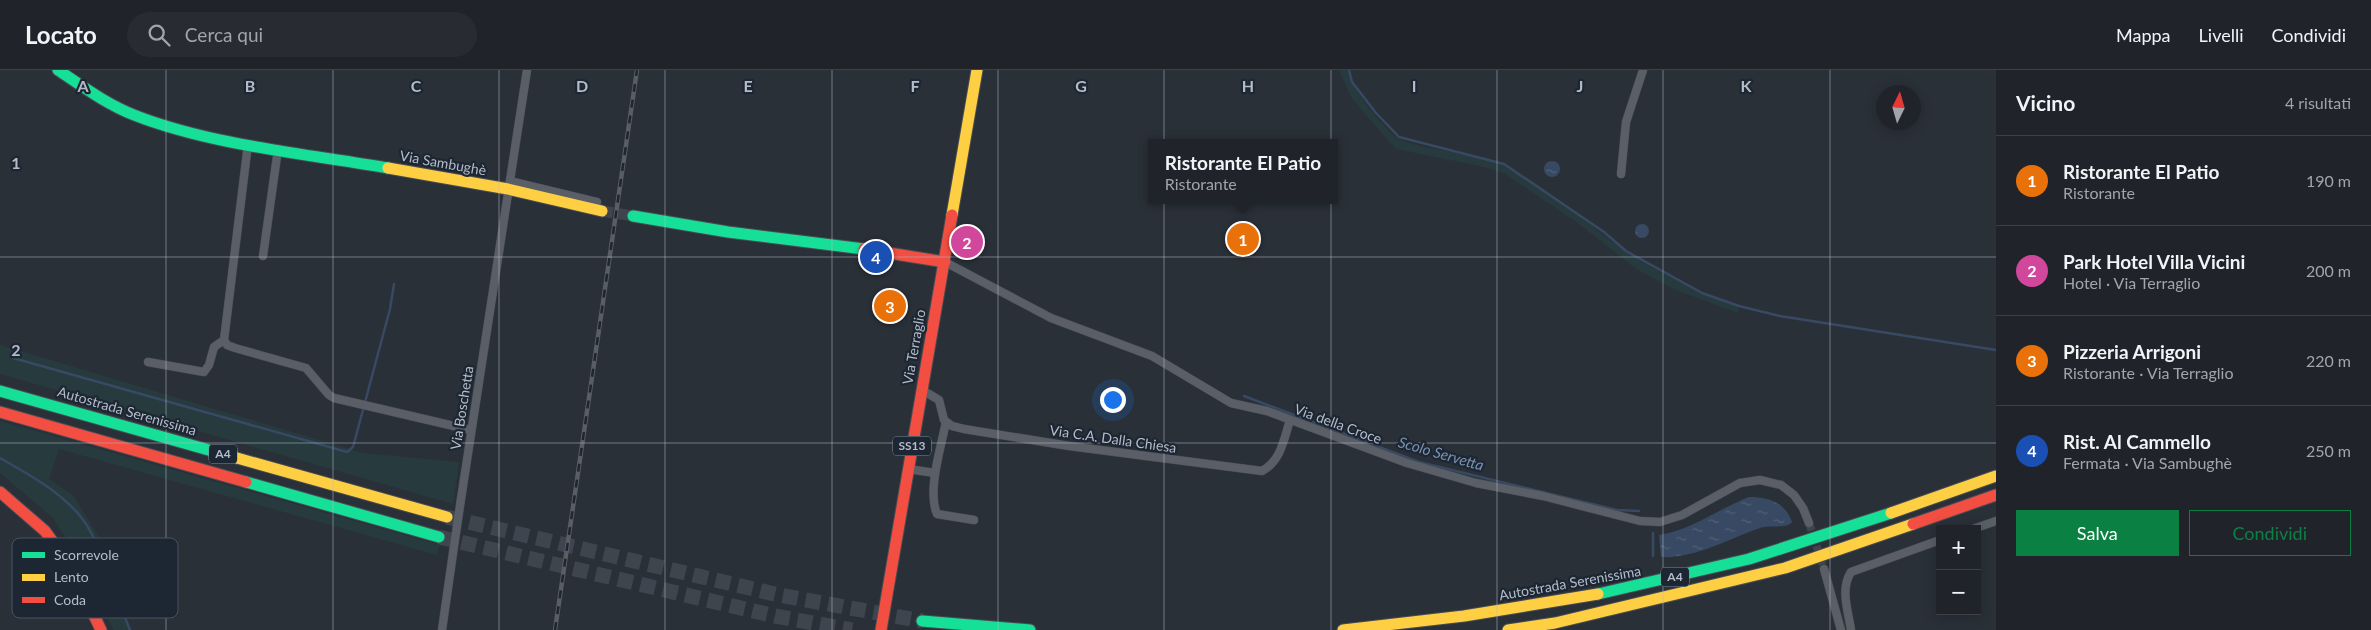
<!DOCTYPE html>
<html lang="it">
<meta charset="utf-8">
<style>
:root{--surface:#20242a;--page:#282c32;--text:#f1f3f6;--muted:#a2a4a8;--line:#3d4147;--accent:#0b8043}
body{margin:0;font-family:Lato,sans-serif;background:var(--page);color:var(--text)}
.controls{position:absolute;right:15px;bottom:15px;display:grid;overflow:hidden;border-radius:0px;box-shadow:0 2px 12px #0003}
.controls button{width:45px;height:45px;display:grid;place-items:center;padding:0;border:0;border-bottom:1px solid var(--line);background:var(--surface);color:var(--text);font:25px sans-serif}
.compass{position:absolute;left:1876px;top:15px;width:45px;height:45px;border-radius:50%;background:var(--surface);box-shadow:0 2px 12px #0003;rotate:5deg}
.you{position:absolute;left:1112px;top:329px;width:18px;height:18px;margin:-12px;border:4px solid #fff;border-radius:50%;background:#1a73e8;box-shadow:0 0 0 8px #1a73e833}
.badge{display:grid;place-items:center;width:32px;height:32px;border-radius:50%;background:var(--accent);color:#fff;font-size:16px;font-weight:700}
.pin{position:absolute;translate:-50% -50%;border:2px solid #fff;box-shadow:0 1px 5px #0006}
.popup{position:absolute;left:1148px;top:69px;width:190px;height:65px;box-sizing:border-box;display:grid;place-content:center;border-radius:0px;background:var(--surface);filter:drop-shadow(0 1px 4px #0005);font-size:16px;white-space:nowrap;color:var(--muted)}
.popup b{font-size:19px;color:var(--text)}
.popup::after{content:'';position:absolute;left:50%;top:100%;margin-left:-10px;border:10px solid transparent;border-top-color:var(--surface)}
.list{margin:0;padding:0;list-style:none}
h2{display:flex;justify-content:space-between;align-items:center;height:65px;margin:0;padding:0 20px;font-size:21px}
h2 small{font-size:16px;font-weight:400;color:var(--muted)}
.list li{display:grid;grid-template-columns:32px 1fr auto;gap:15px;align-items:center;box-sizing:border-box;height:90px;padding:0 20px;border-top:1px solid var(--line)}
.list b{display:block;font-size:19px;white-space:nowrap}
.list p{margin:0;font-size:16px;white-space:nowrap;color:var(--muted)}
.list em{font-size:16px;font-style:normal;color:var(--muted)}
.actions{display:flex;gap:10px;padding:15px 20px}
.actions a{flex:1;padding:11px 0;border:1px solid var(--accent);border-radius:0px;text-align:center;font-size:18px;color:var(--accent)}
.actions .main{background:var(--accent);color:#fff}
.icon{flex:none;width:28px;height:28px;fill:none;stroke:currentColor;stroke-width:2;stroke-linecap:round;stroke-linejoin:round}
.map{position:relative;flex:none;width:1996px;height:560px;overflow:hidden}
header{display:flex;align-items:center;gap:30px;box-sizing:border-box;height:70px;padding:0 25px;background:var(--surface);border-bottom:1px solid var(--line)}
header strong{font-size:24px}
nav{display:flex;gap:28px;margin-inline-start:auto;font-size:18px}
.search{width:350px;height:45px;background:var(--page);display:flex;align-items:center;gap:12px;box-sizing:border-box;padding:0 18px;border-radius:28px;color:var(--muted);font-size:19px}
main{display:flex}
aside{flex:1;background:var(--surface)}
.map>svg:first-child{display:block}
.green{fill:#273a3e}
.water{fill:url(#water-ripples)}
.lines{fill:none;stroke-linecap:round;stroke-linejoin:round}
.stream{stroke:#384963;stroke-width:2.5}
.street-tunnel{stroke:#3f454e;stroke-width:8;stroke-dasharray:8 4;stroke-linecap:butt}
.secondary-tunnel{stroke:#3f454e;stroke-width:11;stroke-dasharray:11 5.5;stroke-linecap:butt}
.highway-tunnel{stroke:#3f454e;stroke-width:15;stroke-dasharray:15 8;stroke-linecap:butt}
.street-casing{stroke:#484c53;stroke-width:9}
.fast-casing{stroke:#484c53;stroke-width:13}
.slow-casing{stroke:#484c53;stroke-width:13}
.jam-casing{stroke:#484c53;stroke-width:13}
.street{stroke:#5a5e66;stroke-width:8}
.fast{stroke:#16e098;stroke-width:11}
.slow{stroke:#ffcf43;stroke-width:11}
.jam{stroke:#f24e42;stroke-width:11}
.rail-casing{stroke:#595d64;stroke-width:4.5}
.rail{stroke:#1d2633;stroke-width:2.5;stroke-dasharray:8;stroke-linecap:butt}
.street-bridge-casing{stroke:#484c53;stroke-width:9;stroke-linecap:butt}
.street-bridge{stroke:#5a5e66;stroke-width:8}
.grid{fill:none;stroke:#b4bcc9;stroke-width:1;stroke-opacity:0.55}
.labels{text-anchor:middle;stroke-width:4.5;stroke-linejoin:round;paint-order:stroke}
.shield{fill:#1d2633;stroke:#878f9c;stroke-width:1}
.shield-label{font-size:12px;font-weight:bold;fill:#b4bcc9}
.street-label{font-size:14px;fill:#b4bcc9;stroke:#1d2633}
.water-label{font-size:15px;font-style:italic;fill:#7c92b1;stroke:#1d2633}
.key{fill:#1d2633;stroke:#4a5360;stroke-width:1}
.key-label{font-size:14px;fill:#b4bcc9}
.grid-label{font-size:16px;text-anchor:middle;font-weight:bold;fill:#b4bcc9;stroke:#1d2633;stroke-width:4.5;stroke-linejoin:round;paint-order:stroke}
</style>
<header>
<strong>Locato</strong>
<div class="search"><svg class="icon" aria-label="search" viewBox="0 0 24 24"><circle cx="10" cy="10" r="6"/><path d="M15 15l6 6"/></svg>Cerca qui</div>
<nav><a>Mappa</a><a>Livelli</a><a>Condividi</a></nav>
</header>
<main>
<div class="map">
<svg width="1996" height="560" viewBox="0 0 1996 560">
<defs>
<pattern id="water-ripples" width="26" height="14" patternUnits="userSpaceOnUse" patternTransform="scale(1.25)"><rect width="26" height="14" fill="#384963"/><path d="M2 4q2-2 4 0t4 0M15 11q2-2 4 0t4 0" fill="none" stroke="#526178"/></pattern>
</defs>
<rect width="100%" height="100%" fill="#2a3038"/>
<g class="green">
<path d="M1339,0H1348C1355,23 1377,51 1396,67C1409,78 1475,83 1498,93C1539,110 1578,146 1613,172C1652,200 1692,220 1738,235V243L1676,220L1636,199L1579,154L1504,103L1480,96L1396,79L1352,29Z"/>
<polygon points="0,275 363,383 459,392 453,434 0,304"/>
<polygon points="0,351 440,475 437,485 59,379 49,409 74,426 100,469 130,560 113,560 85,497 52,447 0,403"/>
</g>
<g class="water">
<circle cx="1552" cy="99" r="8"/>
<circle cx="1642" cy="161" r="7"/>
<path d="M1749,427C1768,427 1785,432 1792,452C1787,459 1769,455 1760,458C1728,469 1694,489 1661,487L1659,465C1692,460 1718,439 1749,427Z"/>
</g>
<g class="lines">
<g class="stream">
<polyline points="1349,0 1352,12 1376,43 1399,67 1504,94 1604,162 1626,181 1702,223 1739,236 1780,246 1996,280"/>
<polyline points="13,288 347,382 353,377 390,239 394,214"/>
<polyline points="1244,326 1419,392 1617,440 1639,441"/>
<path d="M0,388C28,404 60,421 81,447C101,472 117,529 130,560"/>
<polyline points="1653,486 1653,463"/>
</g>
<polyline class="street-tunnel" points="1809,453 1824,499"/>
<polyline class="secondary-tunnel" points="602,141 633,146"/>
<g class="highway-tunnel">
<polyline points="447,447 779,525 922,551"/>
<polyline points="439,467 775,546 852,560"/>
</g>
<g class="street-casing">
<g id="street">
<polyline points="1621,104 1626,52 1643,0"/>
<polyline points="510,111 597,132"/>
<polyline points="263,186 278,79"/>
<polyline points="945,192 1051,248 1152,286 1231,333 1267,341 1407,393 1476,413 1543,426 1640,451 1660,452 1682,445 1740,413 1760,410 1781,415 1794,425 1803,438 1809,453"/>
<polyline points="224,270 227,275 235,278 306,298 329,325 334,328 471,360"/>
<polyline points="148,292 204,302 209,295 214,277 224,270 248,74"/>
<path d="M922,320L939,330L944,350L952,356L964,359L1069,376L1262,401C1281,391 1284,369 1290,350"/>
<path d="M946,352C941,377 927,421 937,444L974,450"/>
<polyline points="908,399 935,403"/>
<polyline points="461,429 527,0"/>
<polyline points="1973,459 1996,451"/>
<polyline points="1824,499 1841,560"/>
<polyline points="442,560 453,483"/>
<path d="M1851,560C1848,540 1840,519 1851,502L1940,470"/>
</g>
</g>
<g class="fast-casing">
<g id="fast">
<path d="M58,0C82,16 106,34 134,45C210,75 307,84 388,98"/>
<polyline points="633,146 728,162 864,179"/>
<polyline points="0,321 237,388"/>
<polyline points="246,412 439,467"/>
<polyline points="1598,524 1749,489 1891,443"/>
<polyline points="922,551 1030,560"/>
</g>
</g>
<g class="slow-casing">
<g id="slow">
<polyline points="388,98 508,119 602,141"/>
<polyline points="952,145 977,0"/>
<polyline points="237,388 447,447"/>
<polyline points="1891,443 1996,406"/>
<polyline points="1343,560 1464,546 1598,524"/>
<polyline points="1508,560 1555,553 1785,498 1913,454"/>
</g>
</g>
<g class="jam-casing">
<g id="jam">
<polyline points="864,179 945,192"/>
<polyline points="0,342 246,412"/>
<polyline points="0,422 45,461 71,497 101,560"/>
<polyline points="1913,454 1996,425"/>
<polyline points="881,560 952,145"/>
</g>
</g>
<use href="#street" class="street"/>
<use href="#fast" class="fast"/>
<use href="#slow" class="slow"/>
<use href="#jam" class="jam"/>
<g class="rail-casing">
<polyline id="rail" points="555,560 637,0"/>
</g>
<use href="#rail" class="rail"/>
<g class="street-bridge-casing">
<polyline id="street-bridge" points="453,483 461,429"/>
</g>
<use href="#street-bridge" class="street-bridge"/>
</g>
<path class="grid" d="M166,0V560M333,0V560M499,0V560M665,0V560M832,0V560M998,0V560M1164,0V560M1331,0V560M1497,0V560M1663,0V560M1830,0V560M0,187H1996M0,373H1996"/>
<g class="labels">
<g class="shield">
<rect x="893" y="366.5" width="38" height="19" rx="4"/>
<rect x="209" y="374.5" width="28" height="19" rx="4"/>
<rect x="1661" y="497.5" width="28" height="19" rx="4"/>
</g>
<g class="shield-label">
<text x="912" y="380">SS13</text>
<text x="223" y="388">A4</text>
<text x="1675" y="511">A4</text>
</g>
<g class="street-label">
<text transform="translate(443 93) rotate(10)" y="5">Via Sambughè</text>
<text transform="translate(914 277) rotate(-80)" y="5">Via Terraglio</text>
<text transform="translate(462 338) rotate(-81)" y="5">Via Boschetta</text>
<text transform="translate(127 341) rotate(16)" y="5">Autostrada Serenissima</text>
<text transform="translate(1338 354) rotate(20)" y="5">Via della Croce</text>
<text transform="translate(1113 369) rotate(8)" y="5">Via C.A. Dalla Chiesa</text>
<text transform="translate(1570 513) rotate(-10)" y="5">Autostrada Serenissima</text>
</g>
<g class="water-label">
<text transform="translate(1441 384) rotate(16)" y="5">Scolo Servetta</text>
</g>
</g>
<rect x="12" y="468" width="166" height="80" rx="8" class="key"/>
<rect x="22" y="482" width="23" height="6" fill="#16e098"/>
<rect x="22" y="504" width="23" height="7" fill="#ffcf43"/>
<rect x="22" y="527" width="23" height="6" fill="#f24e42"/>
<g class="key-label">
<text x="54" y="490">Scorrevole</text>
<text x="54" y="512">Lento</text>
<text x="54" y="535">Coda</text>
</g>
<g class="grid-label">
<text x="83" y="22">A</text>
<text x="250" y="22">B</text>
<text x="416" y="22">C</text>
<text x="582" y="22">D</text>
<text x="748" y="22">E</text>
<text x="915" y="22">F</text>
<text x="1081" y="22">G</text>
<text x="1248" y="22">H</text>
<text x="1414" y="22">I</text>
<text x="1580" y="22">J</text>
<text x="1746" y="22">K</text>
<text x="16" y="99">1</text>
<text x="16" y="286">2</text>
</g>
</svg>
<div class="controls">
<button>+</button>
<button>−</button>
</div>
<svg class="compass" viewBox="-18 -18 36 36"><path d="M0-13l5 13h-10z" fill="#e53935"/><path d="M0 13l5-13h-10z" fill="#a2a4a8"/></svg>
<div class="you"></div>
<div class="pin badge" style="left:1243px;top:169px;background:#e8710a">1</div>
<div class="popup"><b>Ristorante El Patio</b>Ristorante</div>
<div class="pin badge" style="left:967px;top:172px;background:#d1479c">2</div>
<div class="pin badge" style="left:890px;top:236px;background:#e8710a">3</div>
<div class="pin badge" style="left:876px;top:187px;background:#1a4fb4">4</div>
</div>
<aside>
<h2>Vicino<small>4 risultati</small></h2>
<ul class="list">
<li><span class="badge" style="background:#e8710a">1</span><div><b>Ristorante El Patio</b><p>Ristorante</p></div><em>190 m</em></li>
<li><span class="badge" style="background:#d1479c">2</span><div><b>Park Hotel Villa Vicini</b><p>Hotel · Via Terraglio</p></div><em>200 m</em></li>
<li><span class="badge" style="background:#e8710a">3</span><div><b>Pizzeria Arrigoni</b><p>Ristorante · Via Terraglio</p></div><em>220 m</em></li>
<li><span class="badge" style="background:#1a4fb4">4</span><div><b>Rist. Al Cammello</b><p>Fermata · Via Sambughè</p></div><em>250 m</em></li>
</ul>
<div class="actions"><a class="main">Salva</a><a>Condividi</a></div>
</aside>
</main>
